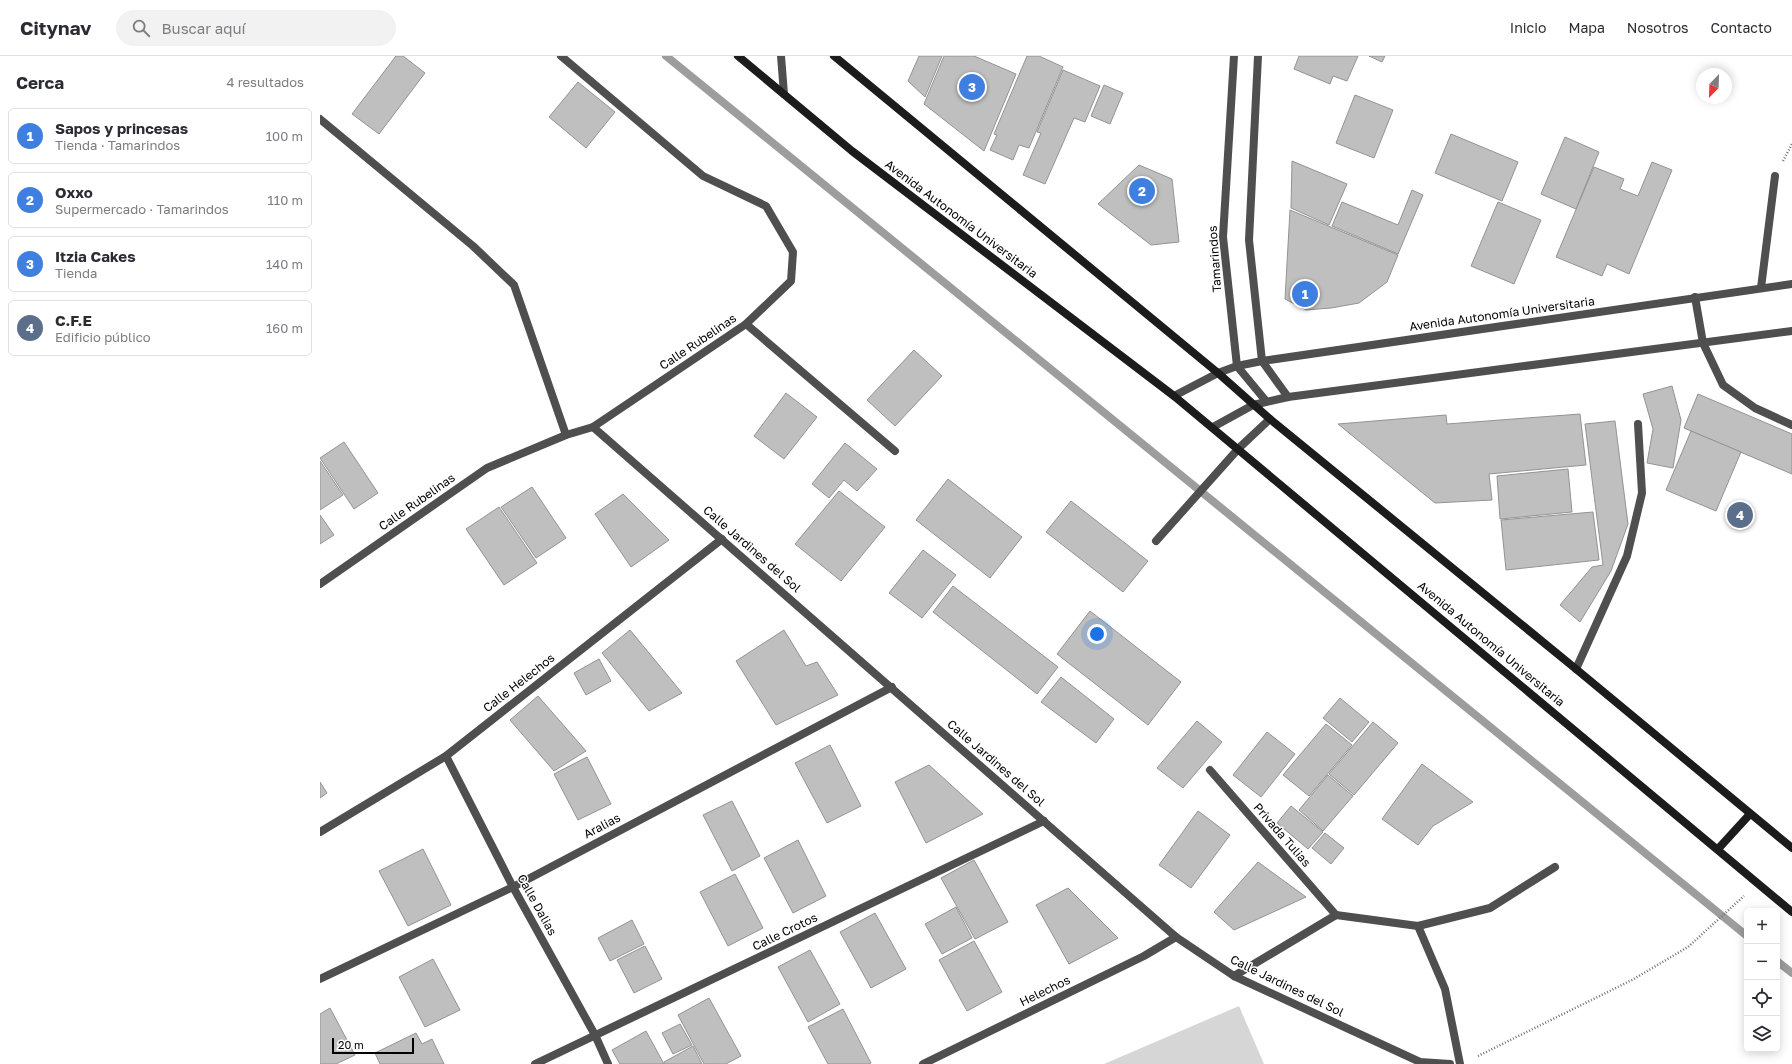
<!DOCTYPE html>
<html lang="es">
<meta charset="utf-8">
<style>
:root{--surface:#fff;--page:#f2f2f3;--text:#2b2b33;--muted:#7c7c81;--line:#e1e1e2;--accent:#db2777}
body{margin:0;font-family:"Golos Text",sans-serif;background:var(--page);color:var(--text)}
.controls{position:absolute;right:12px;bottom:12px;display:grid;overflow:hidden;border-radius:6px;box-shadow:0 2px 10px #0003}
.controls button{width:36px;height:36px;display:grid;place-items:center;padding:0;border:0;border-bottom:1px solid var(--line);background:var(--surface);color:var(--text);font:20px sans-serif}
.compass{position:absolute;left:1376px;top:12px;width:36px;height:36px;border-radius:50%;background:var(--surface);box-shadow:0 2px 10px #0003;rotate:203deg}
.scale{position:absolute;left:12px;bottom:10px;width:82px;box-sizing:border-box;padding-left:4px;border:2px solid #000;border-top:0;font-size:11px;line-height:14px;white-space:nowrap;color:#000;-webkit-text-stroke:3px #fff;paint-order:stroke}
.you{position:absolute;left:777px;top:578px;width:14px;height:14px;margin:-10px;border:3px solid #fff;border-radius:50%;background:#1a73e8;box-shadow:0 0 0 6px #1a73e833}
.badge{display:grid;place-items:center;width:26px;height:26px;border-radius:50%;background:var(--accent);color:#fff;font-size:13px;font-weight:700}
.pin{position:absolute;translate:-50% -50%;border:2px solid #fff;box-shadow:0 1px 4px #0006}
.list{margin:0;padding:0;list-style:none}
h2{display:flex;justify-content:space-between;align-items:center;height:52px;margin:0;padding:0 16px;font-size:17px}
h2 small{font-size:13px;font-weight:400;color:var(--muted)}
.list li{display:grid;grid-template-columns:26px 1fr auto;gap:12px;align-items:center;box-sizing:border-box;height:56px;margin:0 8px 8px;padding:0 8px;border:1px solid var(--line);border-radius:6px}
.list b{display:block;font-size:15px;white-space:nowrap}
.list p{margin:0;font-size:13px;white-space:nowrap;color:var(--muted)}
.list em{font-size:13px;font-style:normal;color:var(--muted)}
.icon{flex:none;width:22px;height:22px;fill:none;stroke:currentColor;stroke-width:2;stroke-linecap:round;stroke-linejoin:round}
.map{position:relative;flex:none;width:1472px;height:1008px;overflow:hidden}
header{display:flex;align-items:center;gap:24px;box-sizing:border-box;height:56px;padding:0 20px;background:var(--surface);border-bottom:1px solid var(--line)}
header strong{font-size:19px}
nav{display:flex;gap:22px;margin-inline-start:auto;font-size:14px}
.search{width:280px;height:36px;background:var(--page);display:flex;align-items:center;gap:10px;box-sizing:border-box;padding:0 14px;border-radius:22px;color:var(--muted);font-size:15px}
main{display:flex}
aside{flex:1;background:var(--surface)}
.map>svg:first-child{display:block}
.green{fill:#d6d6d6}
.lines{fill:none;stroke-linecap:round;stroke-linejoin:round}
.stream{stroke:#9d9d9d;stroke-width:8}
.building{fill:#bfbfbf;stroke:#939393}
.path{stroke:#717171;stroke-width:2.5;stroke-dasharray:1 2;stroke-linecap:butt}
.service{stroke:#4f4f4f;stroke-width:8}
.minor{stroke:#4f4f4f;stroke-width:8}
.tertiary{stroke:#4f4f4f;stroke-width:8}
.secondary{stroke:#1c1c1c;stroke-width:8}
.labels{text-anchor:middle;stroke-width:3;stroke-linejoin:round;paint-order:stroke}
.street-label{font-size:12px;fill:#000;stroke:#fff}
</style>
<header>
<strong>Citynav</strong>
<div class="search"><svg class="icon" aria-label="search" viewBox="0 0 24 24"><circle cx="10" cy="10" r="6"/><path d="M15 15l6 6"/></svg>Buscar aquí</div>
<nav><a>Inicio</a><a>Mapa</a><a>Nosotros</a><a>Contacto</a></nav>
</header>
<main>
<aside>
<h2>Cerca<small>4 resultados</small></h2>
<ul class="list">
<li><span class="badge" style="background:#3f7fe0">1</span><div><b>Sapos y princesas</b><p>Tienda · Tamarindos</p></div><em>100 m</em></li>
<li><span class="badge" style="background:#3f7fe0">2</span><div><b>Oxxo</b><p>Supermercado · Tamarindos</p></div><em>110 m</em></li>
<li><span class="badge" style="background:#3f7fe0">3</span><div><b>Itzia Cakes</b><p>Tienda</p></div><em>140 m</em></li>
<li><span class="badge" style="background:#5c6f8a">4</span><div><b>C.F.E</b><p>Edificio público</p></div><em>160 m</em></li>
</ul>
</aside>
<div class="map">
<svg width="1472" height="1008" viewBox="0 0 1472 1008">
<rect width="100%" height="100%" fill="#fff"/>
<polygon class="green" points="919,950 944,1008 784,1008"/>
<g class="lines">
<g class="stream">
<polyline points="346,0 1427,880"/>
<polyline points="1457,905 1472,917"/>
</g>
</g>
<g class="building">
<polygon points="76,0 83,0 105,17 59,78 32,58"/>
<polygon points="599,0 622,0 605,41 588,25"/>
<polygon points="624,0 654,0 696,18 664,95 604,48"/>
<polygon points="707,0 719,0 743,11 709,92 699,89 693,104 670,94 677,79 674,78"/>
<polygon points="979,0 1038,0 1027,25 1013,20 1010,28 974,13"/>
<polygon points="1049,0 1065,0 1062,6"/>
<polygon points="743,14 780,30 765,66 754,62 725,128 703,119 721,77 717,76"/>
<polygon points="258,26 295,56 266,92 229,61"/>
<polygon points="784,29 803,37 790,68 771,60"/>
<polygon points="1035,39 1073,54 1054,102 1016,87"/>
<polygon points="1131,78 1198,106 1182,145 1115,117"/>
<polygon points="1245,81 1279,96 1256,153 1221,138"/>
<polygon points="972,105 1027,128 1009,169 971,152"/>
<polygon points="1332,106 1352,114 1309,218 1287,208 1282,220 1236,201 1274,111 1304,123 1300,133 1318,140"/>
<polygon points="819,109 852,123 859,186 831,189 778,148"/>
<polygon points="1092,134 1103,139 1078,198 1012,170 1022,146 1078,169"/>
<polygon points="1178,146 1221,164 1194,228 1151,210"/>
<polygon points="970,154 1078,199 1067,226 1039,247 1011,252 986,254 965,243"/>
<polygon points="594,294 622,320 575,370 547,344"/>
<polygon points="1352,330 1361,364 1353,412 1327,407 1333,373 1323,338"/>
<polygon points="466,337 497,361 464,403 434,380"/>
<polygon points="1378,338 1472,378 1472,418 1364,372"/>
<polygon points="1260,358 1266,409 1169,418 1172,444 1115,447 1018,368 1126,359 1127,368"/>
<polygon points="1295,365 1308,468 1291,515 1260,566 1240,549 1272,511 1283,509 1265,368"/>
<polygon points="1371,375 1421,396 1396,455 1346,434"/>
<polygon points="24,386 58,437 34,453 0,402"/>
<polygon points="525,387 557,413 537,435 524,424 509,442 492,428"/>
<polygon points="0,405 23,439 0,454"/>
<polygon points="1248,413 1252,456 1180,463 1177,420"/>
<polygon points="628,423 702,481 670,522 596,464"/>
<polygon points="212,431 246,482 216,502 181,451"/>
<polygon points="519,435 565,471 521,525 475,488"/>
<polygon points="303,438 349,484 311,511 275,458"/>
<polygon points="751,445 828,505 803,536 726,476"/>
<polygon points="179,451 217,507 184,529 146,473"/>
<polygon points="1273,456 1279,504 1186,514 1181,464"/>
<polygon points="0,459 14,479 0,488"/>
<polygon points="603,494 636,519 602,562 569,537"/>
<polygon points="633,530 738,611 717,638 613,556"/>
<polygon points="770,555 861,626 828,669 737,598"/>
<polygon points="310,574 362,637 329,655 282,597"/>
<polygon points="464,574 486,610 497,606 518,639 456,669 416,605"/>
<polygon points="279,603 291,625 266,639 254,617"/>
<polygon points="741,621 794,663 776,687 721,646"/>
<polygon points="218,640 266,695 234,715 190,664"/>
<polygon points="1020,642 1049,666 1032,686 1003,662"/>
<polygon points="877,665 902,686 863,732 837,712"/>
<polygon points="1053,666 1078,687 1034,739 1009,718"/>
<polygon points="1006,668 1032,689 989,740 963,719"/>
<polygon points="947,676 975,698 941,741 913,719"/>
<polygon points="510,689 541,750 507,767 475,707"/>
<polygon points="267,701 291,748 258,764 234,718"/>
<polygon points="1102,708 1153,746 1113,770 1098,789 1062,763"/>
<polygon points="609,709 663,758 606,787 575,726"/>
<polygon points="1008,719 1033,740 1003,775 979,754"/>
<polygon points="0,726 7,737 0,742"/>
<polygon points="412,745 440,800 412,815 383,759"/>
<polygon points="971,750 1003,776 988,793 957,767"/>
<polygon points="878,755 910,779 871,832 839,809"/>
<polygon points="1005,777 1024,792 1011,808 992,792"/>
<polygon points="478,784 506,840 473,857 444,802"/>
<polygon points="103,793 131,849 88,870 59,815"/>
<polygon points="654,804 688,866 655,883 621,822"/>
<polygon points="938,806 986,841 914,874 894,856"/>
<polygon points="415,818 443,872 408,890 380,836"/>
<polygon points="748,832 798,882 749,908 716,849"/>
<polygon points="636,851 652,882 622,898 605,868"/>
<polygon points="555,857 586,913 551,932 520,876"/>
<polygon points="312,864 324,888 290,905 278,882"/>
<polygon points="654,885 682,936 647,955 619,904"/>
<polygon points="325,890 342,923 314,937 297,904"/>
<polygon points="490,894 520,948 488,966 458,911"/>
<polygon points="113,903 140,954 105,971 79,921"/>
<polygon points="389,942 421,1000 406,1008 384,1008 358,959"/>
<polygon points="10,952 35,999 16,1008 0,1008 0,958"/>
<polygon points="523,953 551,1007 549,1008 508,1008 488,971"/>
<polygon points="360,968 372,989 353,998 342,977"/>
<polygon points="326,975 344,1008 300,1008 292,994"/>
<polygon points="96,977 102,988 112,983 124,1008 60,1008 55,997"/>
<polygon points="373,990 382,1008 345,1008 344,1006"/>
</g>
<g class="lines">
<g class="path">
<polyline points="1463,105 1472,88"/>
<polyline points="1158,1000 1312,924 1368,891 1424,840"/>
</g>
<g class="service">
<polyline points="1441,232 1455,120"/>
<polyline points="1375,241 1383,287 1403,329 1435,352 1472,369"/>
<polyline points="836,485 919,392 950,363"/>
<polyline points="1256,613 1307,500 1322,437 1318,368"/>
</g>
<g class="minor">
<polyline points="0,63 153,190 194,229 246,379"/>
<polyline points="426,268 575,395"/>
<polyline points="273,371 856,881 914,920 1100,1006 1130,1008"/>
<polyline points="0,528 167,412 246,379 273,371 426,268 471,225 473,196 446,150 383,120 241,0"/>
<polyline points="126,700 193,831 275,979 288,1008"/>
<polyline points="890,714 1016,859"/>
<polyline points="0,776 126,700 402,483"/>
<polyline points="1016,859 1098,870 1125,933 1140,1008"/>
<polyline points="1098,870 1170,852 1235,811"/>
<polyline points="914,920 1016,859"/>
<polyline points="0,923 193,831 572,631"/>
<polyline points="215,1008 724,765"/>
<polyline points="603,1008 824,900 856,881"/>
</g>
<g class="tertiary">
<polyline points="461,0 464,38"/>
<polyline points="914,0 903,181 917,310 946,345"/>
<polyline points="938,0 929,184 942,305 968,341"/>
<polyline points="854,340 898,317 917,310 942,305 1472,228"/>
<polyline points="893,371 933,349 968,341 1472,275"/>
</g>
<g class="secondary">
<polyline points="418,0 532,95 854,340 1472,856"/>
<polyline points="514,0 898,317 950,363 1256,613 1472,792"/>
<polyline points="1398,793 1430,758"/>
</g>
</g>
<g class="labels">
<g class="street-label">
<text transform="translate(641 163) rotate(37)" y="4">Avenida Autonomía Universitaria</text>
<text transform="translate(895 203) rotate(-94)" y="4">Tamarindos</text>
<text transform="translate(1182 258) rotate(-8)" y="4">Avenida Autonomía Universitaria</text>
<text transform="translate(378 286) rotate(-34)" y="4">Calle Rubelinas</text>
<text transform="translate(97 446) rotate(-35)" y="4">Calle Rubelinas</text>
<text transform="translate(432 493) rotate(41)" y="4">Calle Jardines del Sol</text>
<text transform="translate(1171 588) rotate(40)" y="4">Avenida Autonomía Universitaria</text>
<text transform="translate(199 627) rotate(-38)" y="4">Calle Helechos</text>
<text transform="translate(676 707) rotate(41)" y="4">Calle Jardines del Sol</text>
<text transform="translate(282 770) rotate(-28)" y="4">Aralias</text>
<text transform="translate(962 779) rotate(49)" y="4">Privada Tulias</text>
<text transform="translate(217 849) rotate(61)" y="4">Calle Dalias</text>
<text transform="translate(465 876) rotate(-26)" y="4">Calle Crotos</text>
<text transform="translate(967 930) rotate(26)" y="4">Calle Jardines del Sol</text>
<text transform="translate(725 935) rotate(-26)" y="4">Helechos</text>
</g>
</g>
</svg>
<div class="controls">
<button>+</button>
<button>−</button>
<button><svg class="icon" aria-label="locate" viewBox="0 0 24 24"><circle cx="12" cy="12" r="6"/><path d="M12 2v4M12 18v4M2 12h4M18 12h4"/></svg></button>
<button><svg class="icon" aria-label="layers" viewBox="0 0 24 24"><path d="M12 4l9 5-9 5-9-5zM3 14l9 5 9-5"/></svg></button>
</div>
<svg class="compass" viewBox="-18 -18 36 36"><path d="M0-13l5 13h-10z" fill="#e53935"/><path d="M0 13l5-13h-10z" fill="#7c7c81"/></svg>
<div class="scale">20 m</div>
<div class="you"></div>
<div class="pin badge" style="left:985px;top:238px;background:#3f7fe0">1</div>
<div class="pin badge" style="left:822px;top:135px;background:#3f7fe0">2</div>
<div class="pin badge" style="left:652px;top:31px;background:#3f7fe0">3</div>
<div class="pin badge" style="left:1420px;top:459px;background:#5c6f8a">4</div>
</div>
</main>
